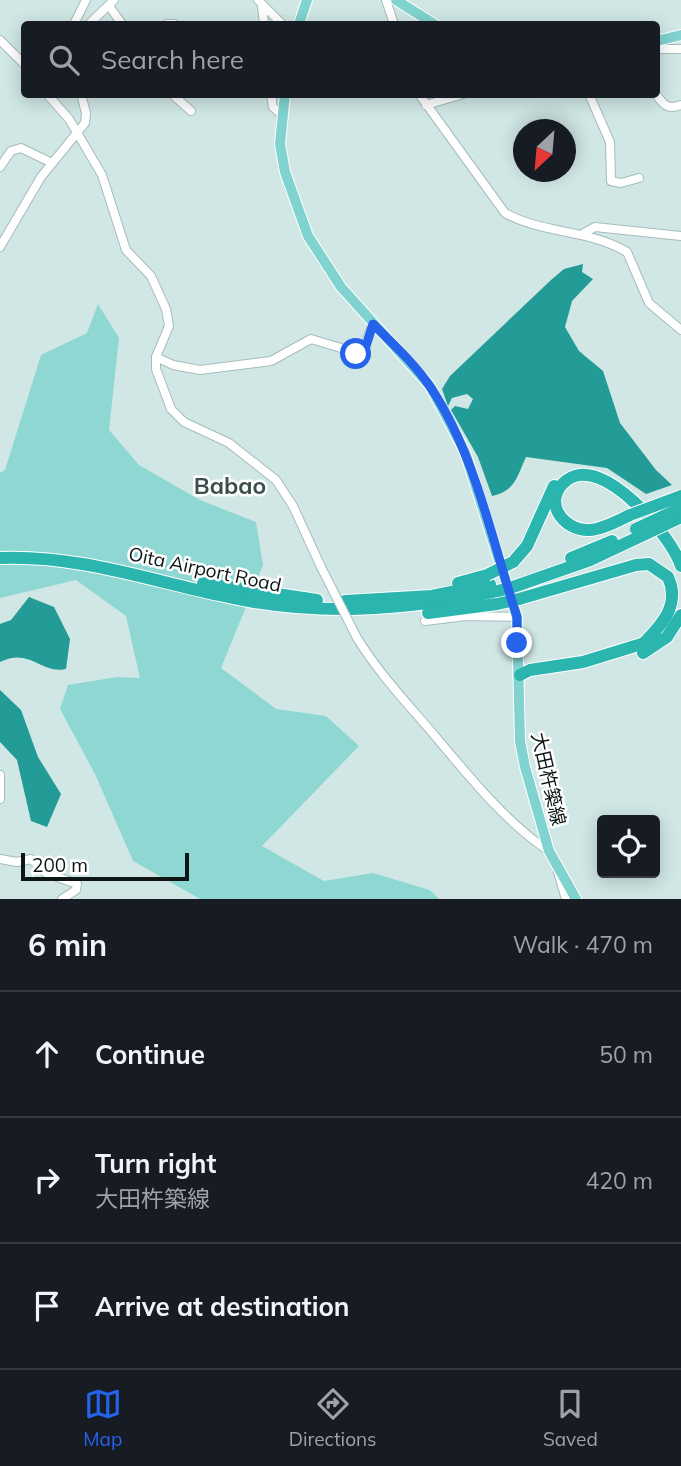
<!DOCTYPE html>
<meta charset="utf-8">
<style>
:root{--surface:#171b24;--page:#242831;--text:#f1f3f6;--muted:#9ea1a6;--line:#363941;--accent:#2563eb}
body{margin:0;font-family:Mulish,"Noto Sans JP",sans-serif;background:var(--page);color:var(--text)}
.controls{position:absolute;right:21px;bottom:21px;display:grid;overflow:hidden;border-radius:7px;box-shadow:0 4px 18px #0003}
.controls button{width:63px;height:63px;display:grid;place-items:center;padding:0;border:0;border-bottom:2px solid var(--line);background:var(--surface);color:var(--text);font:35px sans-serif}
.compass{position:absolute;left:513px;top:119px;width:63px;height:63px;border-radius:50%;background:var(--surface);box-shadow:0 4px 18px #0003;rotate:206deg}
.scale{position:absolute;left:21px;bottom:18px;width:168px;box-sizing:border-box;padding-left:7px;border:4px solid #0d1515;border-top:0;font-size:19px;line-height:24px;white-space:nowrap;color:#0d1515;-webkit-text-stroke:5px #fff;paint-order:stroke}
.stop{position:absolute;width:21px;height:21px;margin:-16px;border:5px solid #2563eb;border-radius:50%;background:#fff}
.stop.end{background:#2563eb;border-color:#fff;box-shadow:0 2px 7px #0008}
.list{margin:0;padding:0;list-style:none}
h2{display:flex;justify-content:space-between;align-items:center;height:91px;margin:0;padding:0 28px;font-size:30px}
h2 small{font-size:23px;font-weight:400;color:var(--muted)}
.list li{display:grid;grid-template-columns:46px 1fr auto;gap:21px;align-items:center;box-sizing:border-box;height:126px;padding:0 28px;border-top:2px solid var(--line)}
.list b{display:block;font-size:26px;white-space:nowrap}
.list p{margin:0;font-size:23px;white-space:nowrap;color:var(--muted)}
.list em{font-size:23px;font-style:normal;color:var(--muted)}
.icon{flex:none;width:38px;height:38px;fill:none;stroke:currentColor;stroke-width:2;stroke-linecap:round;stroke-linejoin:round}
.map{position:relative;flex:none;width:681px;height:899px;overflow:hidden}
.search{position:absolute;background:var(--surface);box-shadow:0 4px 18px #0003;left:21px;right:21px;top:21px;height:77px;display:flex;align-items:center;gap:18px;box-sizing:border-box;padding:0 24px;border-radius:7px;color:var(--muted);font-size:26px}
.sheet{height:469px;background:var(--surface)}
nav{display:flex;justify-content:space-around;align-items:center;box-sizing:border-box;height:98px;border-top:2px solid var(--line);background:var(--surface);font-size:19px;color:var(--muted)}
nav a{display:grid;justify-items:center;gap:4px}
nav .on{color:var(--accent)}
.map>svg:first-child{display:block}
.green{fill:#8fd7d2}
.water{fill:#239b96}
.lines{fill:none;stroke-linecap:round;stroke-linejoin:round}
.minor-casing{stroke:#a6bcba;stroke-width:10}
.major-casing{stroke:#fff;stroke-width:12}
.highway-casing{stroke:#fff;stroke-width:14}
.minor{stroke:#fff;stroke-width:8}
.major{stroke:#80d3cf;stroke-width:10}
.highway{stroke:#2bb5af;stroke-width:12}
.minor-bridge-casing{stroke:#a6bcba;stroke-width:10;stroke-linecap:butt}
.highway-bridge-casing{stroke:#fff;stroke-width:14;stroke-linecap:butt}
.minor-bridge{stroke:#fff;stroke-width:8}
.highway-bridge{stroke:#2bb5af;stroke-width:12}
.route{stroke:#2563eb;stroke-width:9}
.labels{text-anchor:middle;stroke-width:5;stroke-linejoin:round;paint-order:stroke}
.street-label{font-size:19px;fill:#0d1515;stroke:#fff}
.quarter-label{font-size:23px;font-weight:bold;fill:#3c4f4d;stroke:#fff}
</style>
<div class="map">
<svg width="681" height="899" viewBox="0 0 681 899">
<rect width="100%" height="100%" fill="#d0e7e5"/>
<polygon class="green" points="98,304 119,338 109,430 139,465 200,500 256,522 263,565 221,668 276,709 326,716 359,746 262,846 324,881 373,873 430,890 439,899 200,899 133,861 95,774 60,709 68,685 117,677 140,678 126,616 76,580 0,598 0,473 5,470 41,355 87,333"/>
<g class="water">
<path d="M583,264L582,272L593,279L572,301L565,327L579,351L603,371L620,423L656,470L672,485L646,494L607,468L526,457C517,477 515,491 492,496L478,457L451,410L455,406L468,409L473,399L467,394L452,398L448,406L442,389L450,376L551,280L564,269Z"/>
<path d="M29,597L54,607L70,639L66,669C40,674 30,647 0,662V624L11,620Z"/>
<polygon points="0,690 21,710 38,757 61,794 47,827 31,821 17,760 0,742"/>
</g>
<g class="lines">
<g class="minor-casing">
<g id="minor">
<polyline points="258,0 282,24"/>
<polyline points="386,0 394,24"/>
<polyline points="109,6 122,24"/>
<polyline points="262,6 264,24"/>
<polyline points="74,24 86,0"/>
<polyline points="89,24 114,0"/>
<polyline points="167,24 174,24"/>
<polyline points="0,40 24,64"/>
<polyline points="656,49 681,49"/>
<polyline points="47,94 69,119 102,175 126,250 151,276 166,309 169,326 156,357 156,369 171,409 184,422 229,443 276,480 293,506 321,567"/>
<polyline points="172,94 191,111"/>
<polyline points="271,94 273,107 281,114"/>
<path d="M419,94L505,213C543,234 588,229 627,252L649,303L681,330"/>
<polyline points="589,94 610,142 611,181 621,183 639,178"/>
<path d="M656,94C663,105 668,110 681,105"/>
<polyline points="426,105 463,94"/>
<polyline points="0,167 11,151 21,148 52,163"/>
<polyline points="584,233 595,227 681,236"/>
<polyline points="0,247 41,177 85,123 86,113 81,94"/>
<polyline points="156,357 173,365 200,370 271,361 311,339 361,354 373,324"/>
<polyline points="425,621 466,616 517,617"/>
<path d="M357,638C380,675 407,703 435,736C468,775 505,822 549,851"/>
<polyline points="0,775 0,799"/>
<polyline points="0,859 17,862 31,859 46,873 77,884 76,890 62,899"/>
<polyline points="558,872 566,899"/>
</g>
</g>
<g class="major-casing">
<g id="major">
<polyline points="396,0 434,24"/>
<polyline points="299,24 307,0"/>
<polyline points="656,41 681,35"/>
<polyline points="285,94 280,144 285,172 308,236 341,287 430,386 465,452 517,617 520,741 525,767 549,851 576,899"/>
</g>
</g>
<g class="highway-casing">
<g id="highway">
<path d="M630,515C617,521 603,529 590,530C562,531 541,500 567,480C603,453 672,537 681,566"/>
<path d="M0,558C77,555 145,579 219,595C312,617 405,611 498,591"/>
<polyline points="571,558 612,541"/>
<polyline points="513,562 527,546 554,486"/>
<polyline points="203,583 317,600"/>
<polyline points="458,583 487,575"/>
<polyline points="513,587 590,560 641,536"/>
<path d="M519,599L636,565L649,564L668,577C681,605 661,626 642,645"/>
<polyline points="345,601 432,596 490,584"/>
<polyline points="428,613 497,604"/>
<polyline points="643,653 667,637 681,615"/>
<polyline points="520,675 530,670 583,662 648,642"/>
</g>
</g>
<use href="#minor" class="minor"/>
<use href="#major" class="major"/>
<use href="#highway" class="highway"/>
<g class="minor-bridge-casing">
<polyline id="minor-bridge" points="321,567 357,638"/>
</g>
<g class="highway-bridge-casing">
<g id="highway-bridge">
<polyline points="630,515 681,496"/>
<polyline points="636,529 681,508"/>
<polyline points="641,536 681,517"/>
<polyline points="487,575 513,562"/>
<polyline points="498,591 513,587"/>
<polyline points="497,604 519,599"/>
</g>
</g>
<use href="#minor-bridge" class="minor-bridge"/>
<use href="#highway-bridge" class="highway-bridge"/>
</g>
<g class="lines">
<path class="route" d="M356,354L364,352L373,324C393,344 415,364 431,388C476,456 492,541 517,617V643"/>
</g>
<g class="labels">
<g class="street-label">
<text transform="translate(205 569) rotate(12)" y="7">Oita Airport Road</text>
<text transform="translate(549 779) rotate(77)" y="7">大田杵築線</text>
</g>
<g class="quarter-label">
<text x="230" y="494">Babao</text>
</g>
</g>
</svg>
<div class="controls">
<button><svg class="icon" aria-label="locate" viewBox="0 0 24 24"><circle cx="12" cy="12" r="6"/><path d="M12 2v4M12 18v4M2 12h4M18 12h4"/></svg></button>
</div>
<svg class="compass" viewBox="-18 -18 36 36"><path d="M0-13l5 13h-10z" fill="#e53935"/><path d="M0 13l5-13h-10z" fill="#9ea1a6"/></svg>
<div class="scale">200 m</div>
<div class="stop" style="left:356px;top:354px"></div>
<div class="stop end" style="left:517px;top:643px"></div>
<div class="search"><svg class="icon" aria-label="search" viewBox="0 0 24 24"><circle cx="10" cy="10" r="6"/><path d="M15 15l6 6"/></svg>Search here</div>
</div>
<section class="sheet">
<h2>6 min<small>Walk · 470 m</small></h2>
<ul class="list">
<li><svg class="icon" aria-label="ahead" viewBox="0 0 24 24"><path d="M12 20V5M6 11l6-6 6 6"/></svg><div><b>Continue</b></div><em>50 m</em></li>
<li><svg class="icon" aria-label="right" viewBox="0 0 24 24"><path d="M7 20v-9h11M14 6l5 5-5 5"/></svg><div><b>Turn right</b><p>大田杵築線</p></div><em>420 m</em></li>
<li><svg class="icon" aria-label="arrive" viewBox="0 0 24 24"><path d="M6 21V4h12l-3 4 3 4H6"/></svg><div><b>Arrive at destination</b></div></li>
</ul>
</section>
<nav>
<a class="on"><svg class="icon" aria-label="map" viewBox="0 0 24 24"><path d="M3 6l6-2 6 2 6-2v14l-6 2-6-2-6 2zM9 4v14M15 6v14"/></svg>Map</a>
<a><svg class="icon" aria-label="directions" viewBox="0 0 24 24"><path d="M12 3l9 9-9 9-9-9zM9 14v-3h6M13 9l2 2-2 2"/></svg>Directions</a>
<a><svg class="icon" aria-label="saved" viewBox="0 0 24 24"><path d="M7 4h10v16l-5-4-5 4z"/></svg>Saved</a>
</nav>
